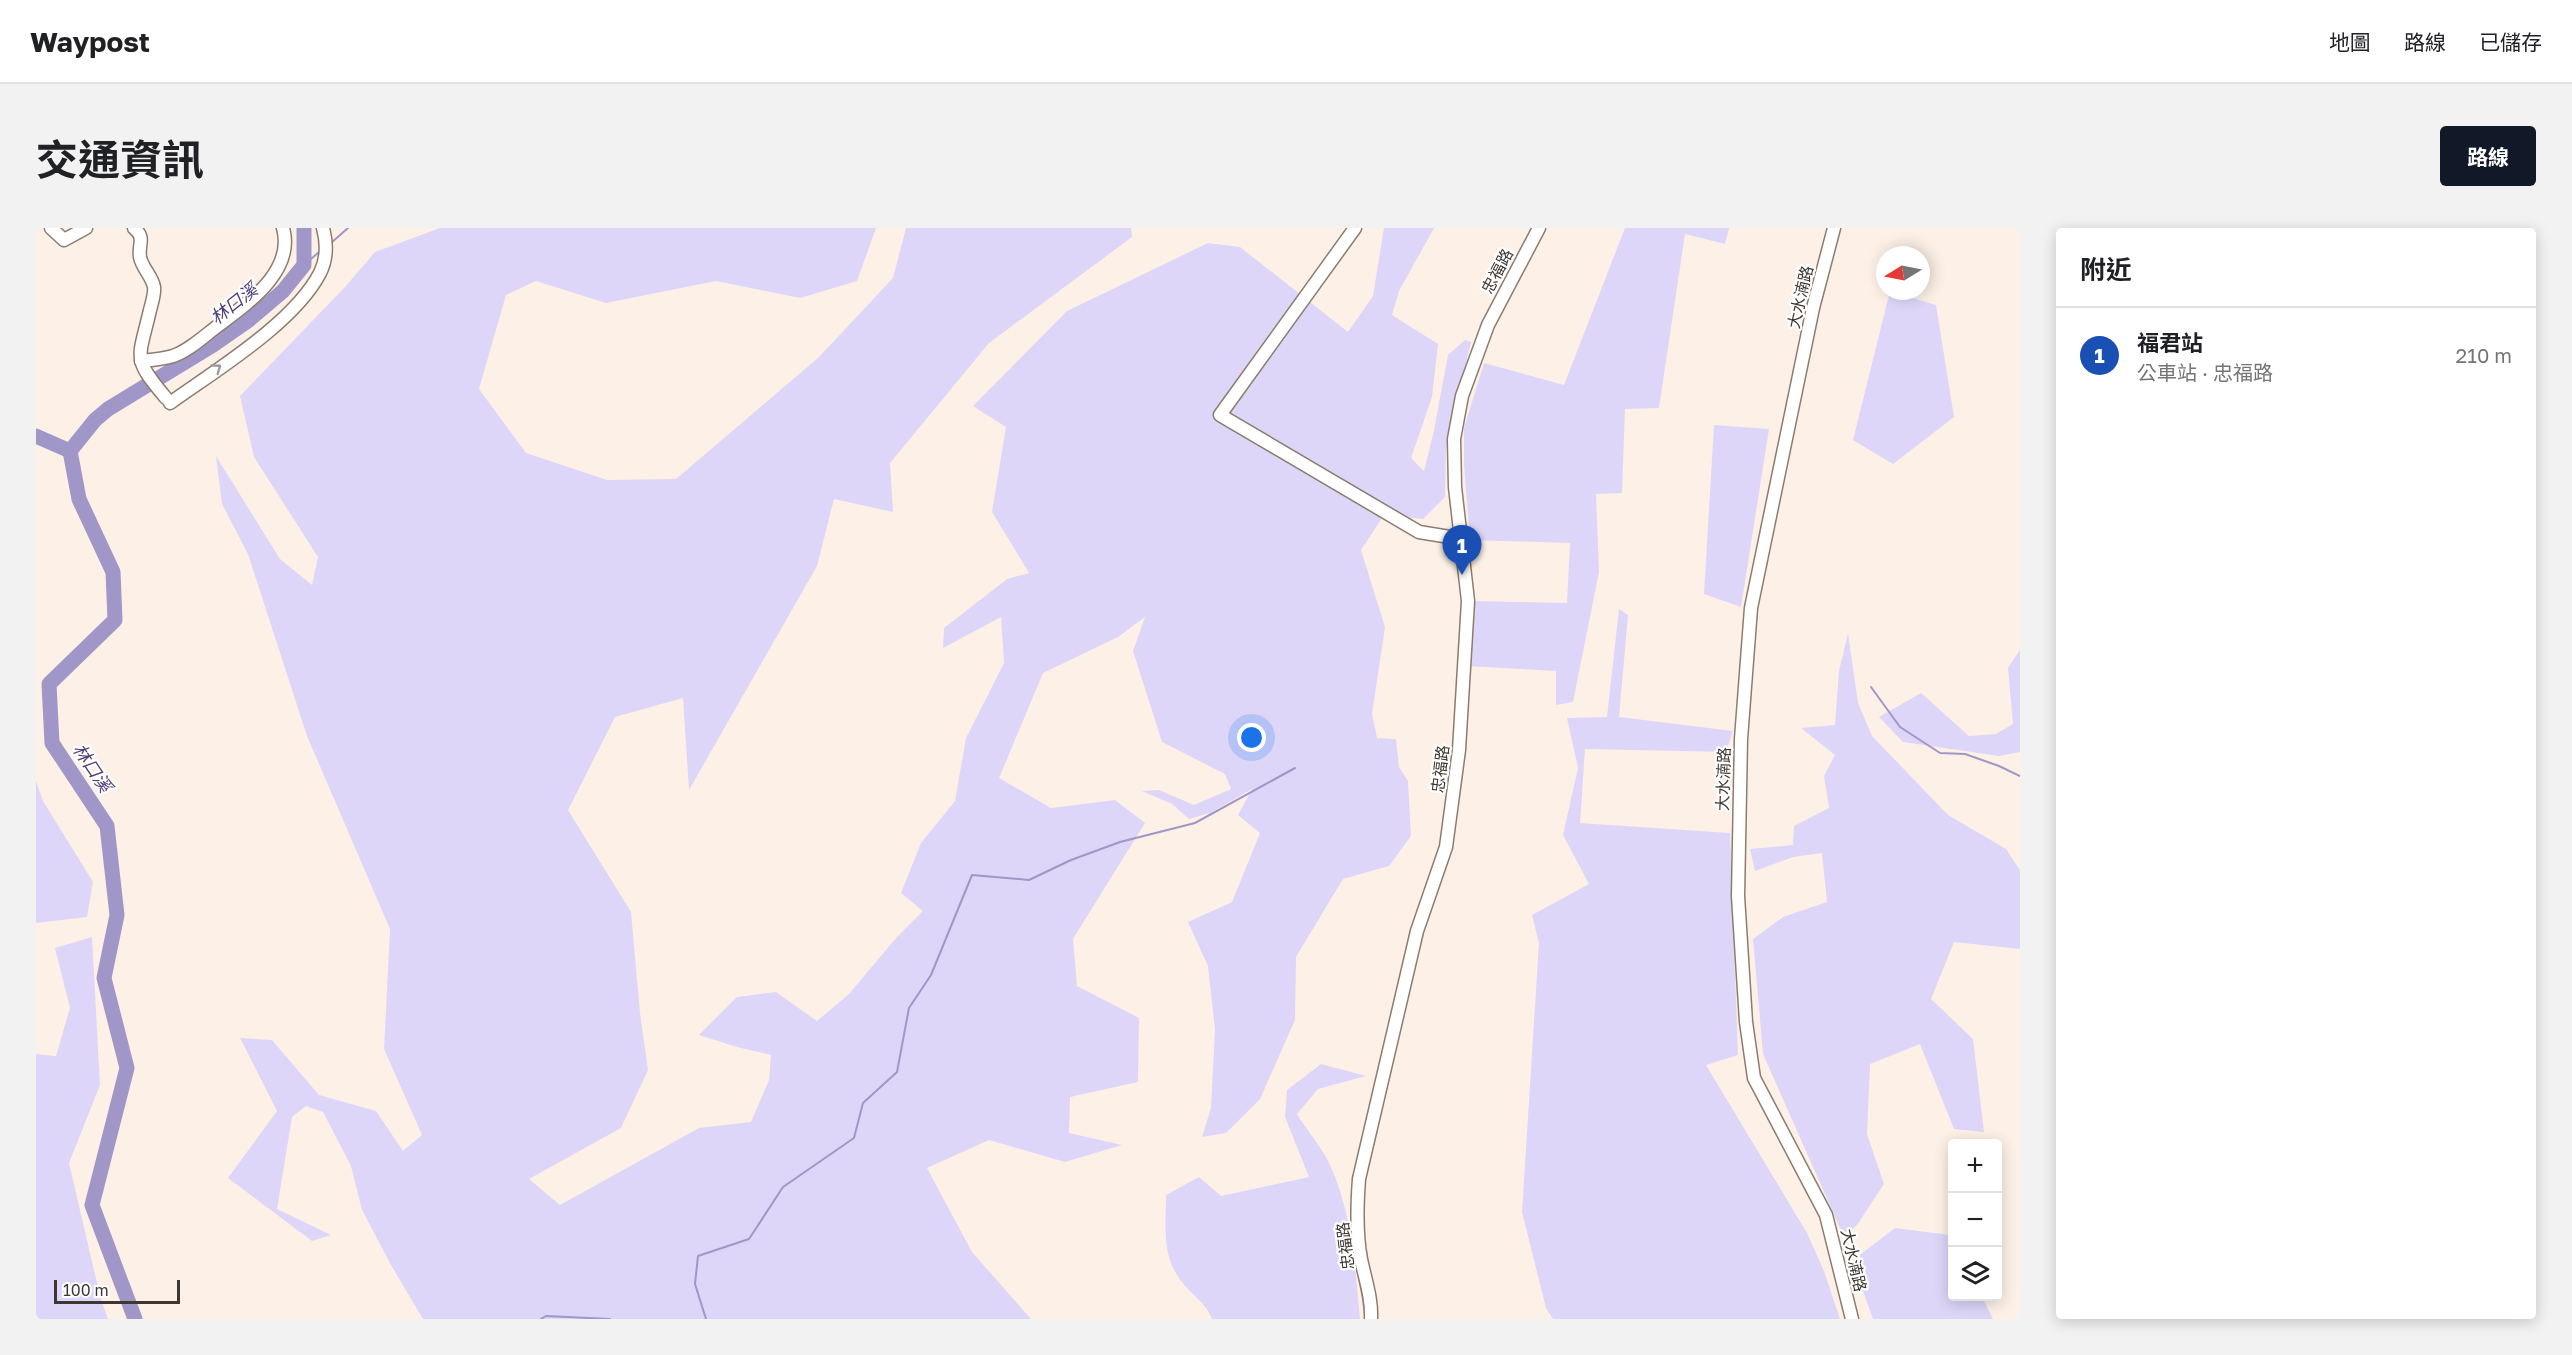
<!DOCTYPE html>
<html lang="zh-TW">
<meta charset="utf-8">
<style>
:root{--surface:#fff;--page:#f2f2f2;--text:#202124;--muted:#757577;--line:#e0e0e0;--accent:#111827}
body{margin:0;font-family:"Golos Text","Noto Sans TC",sans-serif;background:var(--page);color:var(--text)}
.controls{position:absolute;right:18px;bottom:18px;display:grid;overflow:hidden;border-radius:6px;box-shadow:0 3px 15px #0003}
.controls button{width:54px;height:54px;display:grid;place-items:center;padding:0;border:0;border-bottom:2px solid var(--line);background:var(--surface);color:var(--text);font:30px sans-serif}
.compass{position:absolute;left:1840px;top:18px;width:54px;height:54px;border-radius:50%;background:var(--surface);box-shadow:0 3px 15px #0003;rotate:260deg}
.scale{position:absolute;left:18px;bottom:15px;width:126px;box-sizing:border-box;padding-left:6px;border:3px solid #3e3731;border-top:0;font-size:16px;line-height:21px;white-space:nowrap;color:#3e3731;-webkit-text-stroke:4px #fff;paint-order:stroke}
.you{position:absolute;left:1216px;top:510px;width:21px;height:21px;margin:-15px;border:4px solid #fff;border-radius:50%;background:#1a73e8;box-shadow:0 0 0 9px #1a73e833}
.badge{display:grid;place-items:center;width:39px;height:39px;border-radius:50%;background:var(--accent);color:#fff;font-size:20px;font-weight:700}
.pin{position:absolute;translate:-50% -50px;filter:drop-shadow(0 2px 3px #0008)}
.pin::after{content:'';position:absolute;top:32px;width:21px;height:18px;background:inherit;clip-path:polygon(0 0,100% 0,50% 100%)}
.list{margin:0;padding:0;list-style:none}
h2{display:flex;justify-content:space-between;align-items:center;height:78px;margin:0;padding:0 24px;font-size:26px}
h2 small{font-size:20px;font-weight:400;color:var(--muted)}
.list li{display:grid;grid-template-columns:39px 1fr auto;gap:18px;align-items:center;box-sizing:border-box;height:96px;padding:0 24px;border-top:2px solid var(--line)}
.list b{display:block;font-size:22px;white-space:nowrap}
.list p{margin:0;font-size:20px;white-space:nowrap;color:var(--muted)}
.list em{font-size:20px;font-style:normal;color:var(--muted)}
.icon{flex:none;width:33px;height:33px;fill:none;stroke:currentColor;stroke-width:2;stroke-linecap:round;stroke-linejoin:round}
.map{position:relative;flex:none;width:1984px;height:1091px;overflow:hidden;border-radius:6px}
header{display:flex;align-items:center;gap:36px;box-sizing:border-box;height:84px;padding:0 30px;background:var(--surface);border-bottom:2px solid var(--line)}
header strong{font-size:28px}
nav{display:flex;gap:33px;margin-inline-start:auto;font-size:21px}
.intro{display:flex;align-items:center;justify-content:space-between;box-sizing:border-box;height:144px;padding:0 36px}
h1{margin:0;font-size:42px}
.button{padding:15px 27px;border-radius:6px;background:var(--accent);color:#fff;font-size:21px;font-weight:700}
main{display:flex;gap:36px;padding:0 36px}
aside{flex:1;background:var(--surface);border-radius:6px;box-shadow:0 3px 15px #0003}
.map>svg:first-child{display:block}
.green{fill:#ddd6f9}
.lines{fill:none;stroke-linecap:round;stroke-linejoin:round}
.stream{stroke:#a096c8;stroke-width:2}
.river{stroke:#a096c8;stroke-width:15}
.minor-casing{stroke:#8d7c6d;stroke-width:15}
.minor{stroke:#fff;stroke-width:12}
.oneway{stroke:#9e9b98}
.labels{text-anchor:middle;stroke-width:4.5;stroke-linejoin:round;paint-order:stroke}
.street-label{font-size:16px;fill:#3e3731;stroke:#fff}
.water-label{font-size:18px;font-style:italic;fill:#4e3d7d;stroke:#fff}
</style>
<header>
<strong>Waypost</strong>
<nav><a>地圖</a><a>路線</a><a>已儲存</a></nav>
</header>
<div class="intro"><h1>交通資訊</h1><a class="button">路線</a></div>
<main>
<div class="map">
<svg width="1984" height="1091" viewBox="0 0 1984 1091">
<rect width="100%" height="100%" fill="#fdf1e7"/>
<g class="green">
<polygon points="404,0 840,0 821,53 764,70 680,53 570,75 500,53 470,67 443,161 490,225 571,252 640,251 783,129 857,50 870,0 1095,0 1096,9 953,115 854,235 857,284 798,271 781,338 653,562 647,470 579,489 532,582 595,684 604,785 612,842 585,900 493,951 524,977 663,900 715,894 733,852 735,827 701,819 663,807 701,769 740,764 781,793 812,767 861,709 887,683 865,665 885,615 919,573 930,510 968,435 965,389 907,420 908,400 971,351 993,345 956,284 970,199 937,178 1031,83 1172,15 1204,19 1312,104 1337,68 1348,0 1398,0 1363,63 1356,87 1402,116 1396,169 1375,230 1388,243 1397,207 1412,127 1429,112 1435,114 1410,220 1409,269 1387,291 1348,287 1325,322 1349,399 1336,486 1341,510 1360,511 1363,539 1372,553 1375,608 1353,638 1307,651 1260,729 1259,792 1224,871 1190,905 1166,909 1175,880 1179,801 1172,738 1152,694 1196,674 1224,605 1202,587 1216,561 1174,585 1153,591 1136,576 1106,563 1123,562 1158,577 1195,561 1189,546 1126,514 1097,423 1109,389 1082,409 1007,445 963,550 1015,580 1079,572 1109,595 1037,711 1041,758 1103,790 1102,854 1034,869 1033,905 1086,917 1029,934 953,912 891,940 936,1024 995,1091 387,1091 355,1037 326,982 315,938 287,884 270,878 256,889 241,981 295,1007 276,1013 192,950 241,883 204,810 236,812 283,867 340,883 367,923 386,907 348,821 354,701 271,508 212,326 186,276 180,228 244,331 276,357 282,329 218,229 204,168 309,59 339,24"/>
<polygon points="1589,0 1693,0 1689,16 1649,6 1623,180 1589,181 1586,265 1560,266 1563,344 1537,474 1520,477 1520,443 1430,438 1436,373 1531,375 1534,315 1434,312 1428,237 1428,200 1448,135 1528,157"/>
<polygon points="1854,63 1900,77 1918,189 1857,236 1817,212"/>
<polygon points="1678,197 1733,201 1705,379 1668,366"/>
<polygon points="1583,381 1592,387 1583,489 1697,503 1690,524 1549,521 1544,595 1694,605 1702,827 1670,837 1771,1005 1788,1043 1804,1091 1517,1091 1510,1080 1486,984 1503,715 1496,687 1553,656 1527,607 1542,540 1531,490 1571,489"/>
<polygon points="1812,405 1822,475 1836,508 1912,587 1970,621 1984,642 1984,721 1918,714 1895,771 1937,811 1948,904 1918,901 1884,816 1834,836 1831,906 1848,956 1821,997 1808,1009 1727,826 1717,711 1747,689 1791,674 1786,625 1757,629 1719,643 1714,621 1757,617 1758,598 1793,580 1788,548 1799,527 1765,500 1799,497 1803,443"/>
<polygon points="1984,422 1984,524 1963,528 1867,514 1843,489 1885,465 1933,508 1960,506 1977,496 1972,440"/>
<polygon points="0,553 7,573 57,654 51,689 0,695"/>
<polygon points="56,709 64,857 33,935 64,1068 72,1091 0,1091 0,826 20,828 34,780 19,720"/>
<path d="M1285,836L1330,848L1282,861L1261,886C1271,903 1286,919 1294,937C1316,985 1319,1039 1324,1091H1176C1170,1075 1156,1067 1146,1054C1125,1028 1130,999 1130,967L1163,949L1185,968L1273,949L1249,889L1251,862Z"/>
<polygon points="1859,1000 1914,1007 1916,1012 1916,1068 1946,1069 1957,1091 1837,1091 1816,1033"/>
</g>
<g class="lines">
<g class="stream">
<polyline points="295,15 312,0"/>
<polyline points="268,37 283,24"/>
<polyline points="1835,459 1864,499 1904,525 1929,526 1963,538 1984,548"/>
<polyline points="505,1091 510,1088 574,1091"/>
<polyline points="670,1091 659,1056 662,1028 713,1011 747,959 818,910 827,875 861,844 873,780 895,747 936,647 993,652 1035,632 1084,614 1159,595 1259,540"/>
</g>
<g class="river">
<polyline points="0,208 34,223"/>
<polyline points="99,1091 56,977 91,840 68,750 81,687 71,598 16,515 13,456 79,392 77,344 43,271 34,223 59,192 72,181 177,117 213,92 247,63 268,37 268,0"/>
</g>
<g class="minor-casing">
<g id="minor">
<polyline points="15,0 28,12 50,0"/>
<path d="M98,0C110,10 102,16 104,29C106,40 116,48 118,59C119,65 116,75 114,82C103,131 95,129 130,170"/>
<polyline points="1319,0 1184,187 1383,304 1426,311"/>
<polyline points="1798,0 1777,80 1715,380 1705,511 1702,668 1710,794 1718,850 1790,987 1816,1091"/>
<path d="M105,133C115,132 127,131 137,128C154,122 168,108 183,97C212,75 259,43 247,0"/>
<path d="M134,175C180,142 258,95 284,45C291,31 291,15 287,0"/>
<path d="M1335,1091C1336,1070 1329,1051 1325,1031C1320,1005 1321,977 1323,951L1381,703L1410,619L1423,522L1432,373L1419,259L1418,211L1426,168L1452,97L1503,0"/>
</g>
</g>
<use href="#minor" class="minor"/>
</g>
<defs><path id="oneway-chevron" d="M-2-3.5L2.5 0L-2 3.5" fill="none" stroke-width="1.6" stroke-linecap="round" stroke-linejoin="round" transform="scale(1.5)"/></defs>
<use class="oneway" href="#oneway-chevron" transform="translate(181 140) rotate(-36)"/>
<g class="labels">
<g class="street-label">
<text transform="translate(1461 43) rotate(-62)" y="6">忠福路</text>
<text transform="translate(1764 69) rotate(-77)" y="6">大水湳路</text>
<text transform="translate(1404 541) rotate(-83)" y="6">忠福路</text>
<text transform="translate(1687 551) rotate(-88)" y="6">大水湳路</text>
<text transform="translate(1309 1018) rotate(-97)" y="6">忠福路</text>
<text transform="translate(1818 1032) rotate(77)" y="6">大水湳路</text>
</g>
<g class="water-label">
<text transform="translate(198 76) rotate(-38)" y="6">林口溪</text>
<text transform="translate(56 540) rotate(56)" y="6">林口溪</text>
</g>
</g>
</svg>
<div class="controls">
<button>+</button>
<button>−</button>
<button><svg class="icon" aria-label="layers" viewBox="0 0 24 24"><path d="M12 4l9 5-9 5-9-5zM3 14l9 5 9-5"/></svg></button>
</div>
<svg class="compass" viewBox="-18 -18 36 36"><path d="M0-13l5 13h-10z" fill="#e53935"/><path d="M0 13l5-13h-10z" fill="#757577"/></svg>
<div class="scale">100 m</div>
<div class="you"></div>
<div class="pin badge" style="left:1426px;top:347px;background:#1a4fb4">1</div>
</div>
<aside>
<h2>附近<small></small></h2>
<ul class="list">
<li><span class="badge" style="background:#1a4fb4">1</span><div><b>福君站</b><p>公車站 · 忠福路</p></div><em>210 m</em></li>
</ul>
</aside>
</main>
